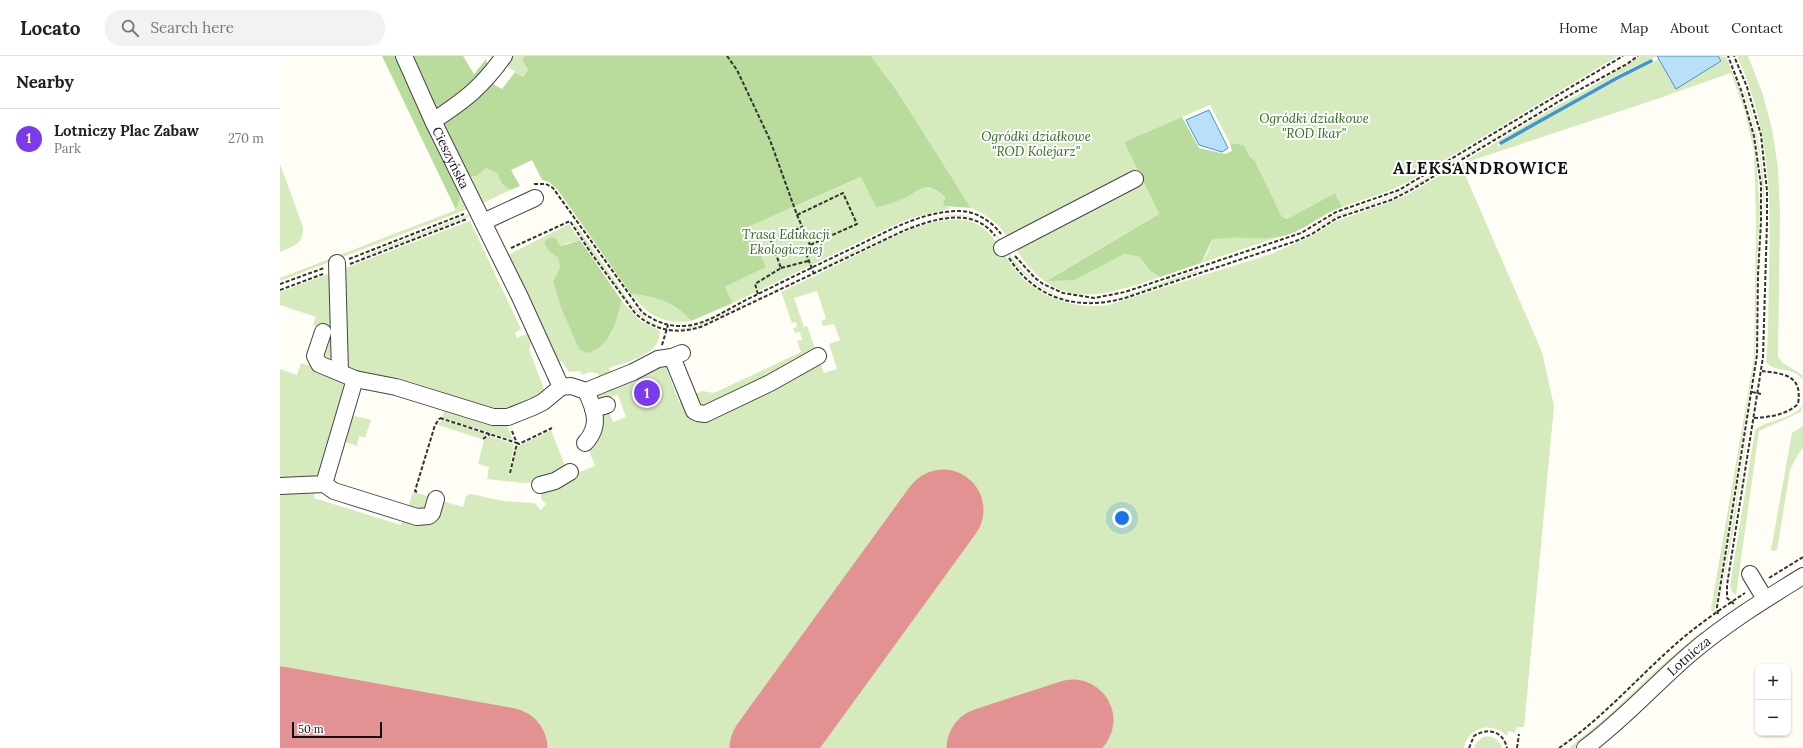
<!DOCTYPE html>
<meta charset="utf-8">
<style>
:root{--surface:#fff;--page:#f2f2f2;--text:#222;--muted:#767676;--line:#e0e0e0;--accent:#7c3aed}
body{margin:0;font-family:Lora,serif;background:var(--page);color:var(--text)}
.controls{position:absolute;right:12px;bottom:12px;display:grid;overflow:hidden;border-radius:8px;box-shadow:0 1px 3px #0004}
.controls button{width:36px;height:36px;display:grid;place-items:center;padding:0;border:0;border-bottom:1px solid var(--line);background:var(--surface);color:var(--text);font:20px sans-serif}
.scale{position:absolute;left:12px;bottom:10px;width:90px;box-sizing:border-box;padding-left:4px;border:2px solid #111;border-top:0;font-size:11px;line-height:14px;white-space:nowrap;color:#111;-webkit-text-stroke:3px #fff;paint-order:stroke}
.you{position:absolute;left:842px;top:462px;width:14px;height:14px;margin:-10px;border:3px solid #fff;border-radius:50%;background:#1a73e8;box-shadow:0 0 0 6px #1a73e833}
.badge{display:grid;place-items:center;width:26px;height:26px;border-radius:50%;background:var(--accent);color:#fff;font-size:13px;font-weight:700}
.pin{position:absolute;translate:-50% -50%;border:2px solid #fff;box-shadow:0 1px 4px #0006}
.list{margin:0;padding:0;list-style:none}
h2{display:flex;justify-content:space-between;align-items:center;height:52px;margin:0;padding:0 16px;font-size:17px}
h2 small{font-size:13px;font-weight:400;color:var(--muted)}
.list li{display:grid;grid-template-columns:26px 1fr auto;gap:12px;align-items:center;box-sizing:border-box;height:60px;padding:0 16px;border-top:1px solid var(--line)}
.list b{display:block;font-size:15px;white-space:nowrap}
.list p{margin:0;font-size:13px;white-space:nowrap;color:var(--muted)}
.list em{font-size:13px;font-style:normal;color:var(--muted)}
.icon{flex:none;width:22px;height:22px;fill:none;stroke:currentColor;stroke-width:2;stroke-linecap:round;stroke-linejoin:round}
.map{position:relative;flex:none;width:1523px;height:692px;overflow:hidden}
header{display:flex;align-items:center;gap:24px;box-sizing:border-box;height:56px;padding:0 20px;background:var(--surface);border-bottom:1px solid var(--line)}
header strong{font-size:19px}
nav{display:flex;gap:22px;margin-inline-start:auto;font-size:14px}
.search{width:280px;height:36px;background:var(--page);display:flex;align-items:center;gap:10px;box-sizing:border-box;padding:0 14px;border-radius:16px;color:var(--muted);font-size:15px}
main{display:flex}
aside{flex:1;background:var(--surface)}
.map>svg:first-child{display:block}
.green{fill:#d5ebbd;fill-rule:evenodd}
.forest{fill:#b9dc9c}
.water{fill:#b9e0f7;stroke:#3f96cf}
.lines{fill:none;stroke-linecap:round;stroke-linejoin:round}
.stream{stroke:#3f96cf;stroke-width:3.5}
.runway{stroke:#e29292;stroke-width:81}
.minor-casing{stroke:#444;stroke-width:18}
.path{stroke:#333;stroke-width:2;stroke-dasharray:4 2;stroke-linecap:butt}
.minor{stroke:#fff;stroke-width:16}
.labels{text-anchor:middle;stroke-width:4;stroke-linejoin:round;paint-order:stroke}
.park-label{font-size:13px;font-style:italic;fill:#2f6b1f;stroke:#fff}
.street-label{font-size:13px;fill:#111;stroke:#fff}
.district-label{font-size:17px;font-weight:bold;letter-spacing:1px;fill:#111;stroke:#fff}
</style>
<header>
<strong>Locato</strong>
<div class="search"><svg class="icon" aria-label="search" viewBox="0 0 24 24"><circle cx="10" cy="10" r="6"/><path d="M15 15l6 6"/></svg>Search here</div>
<nav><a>Home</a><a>Map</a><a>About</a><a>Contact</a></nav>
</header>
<main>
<aside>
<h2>Nearby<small></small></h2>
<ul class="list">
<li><span class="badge">1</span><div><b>Lotniczy Plac Zabaw</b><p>Park</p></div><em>270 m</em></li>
</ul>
</aside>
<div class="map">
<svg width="1523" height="692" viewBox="0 0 1523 692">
<rect width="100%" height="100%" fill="#fffdf5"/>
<g class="green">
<polygon points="230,0 245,0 242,4 248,14 243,21 228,11"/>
<path d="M591,0H1338L1128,126L1106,136L1062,151L1055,137L1007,163L1002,161L975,105L970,101L964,89L950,87L930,49L844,86L879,158L767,224H795L844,198L860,201L869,214L880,221C827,239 782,256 742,202C725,179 719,163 691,152L617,35Z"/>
<path d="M1361,0H1377L1334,21L1217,88L1219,90L1338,23L1379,3L1396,33L1441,5L1438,0L1446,1L1460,34L1473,80L1477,111L1480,153L1477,209L1475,302L1435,555L1433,556L1431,553L1474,302L1476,166L1474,95L1465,56L1451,17L1393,37L1389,39L1187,106L1186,121L1262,296L1274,350L1244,671H1237L1235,677L1228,675L1227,680C1213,665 1188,670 1184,692H0V433H36L34,442L121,469L124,460L153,468L162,445L183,451L186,440L191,438L223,445L254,447L261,454L266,448L261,443V431L315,410L308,392L319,364L327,351L333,366L346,361L338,339L323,343L318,341V334L385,309L399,346L422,335L434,337L521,296L517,285L522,284L520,276L515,277L513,272L517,271L516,266L512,267L501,236C526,224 551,212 575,200C606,185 649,160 683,164C712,167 720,196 736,215C758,241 794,254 828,249L991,198L1034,179L1056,165L1105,148L1129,138L1273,52L1306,34ZM537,235L546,263L541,265L543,270L554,268L560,284L549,288L557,313L544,317L527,270L524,271L514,242Z"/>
<path d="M1457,0H1468L1483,39L1492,73L1498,112L1500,157L1498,301L1503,307L1522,319L1523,324C1512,309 1496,318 1486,306C1489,278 1488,249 1489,221C1491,139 1491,76 1457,0Z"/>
<path d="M1465,35C1479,76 1485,117 1485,161L1480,101L1473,65L1464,36Z"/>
<polygon points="1284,39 1132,132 1109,142 1055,161 1031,176 1011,185 1030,176 1054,160 1109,141 1131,131"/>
<path d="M0,108L23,171C23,189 15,189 0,196Z"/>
<polygon points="206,112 217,117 222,128 230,134 201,148 188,121 197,120"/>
<polygon points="174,118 188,153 0,225 0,222 176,154 180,143"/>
<path d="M582,121L653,133C662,137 665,140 665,150L671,152L629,163L610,171L453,247L445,231L486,211L468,171Z"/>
<polygon points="193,157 193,159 83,201 83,200"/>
<path d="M669,159C694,157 710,168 723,188C715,182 712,170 697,164C663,147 595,186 563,202C555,205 543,213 536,214C579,193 621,168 669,159Z"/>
<polygon points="190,165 241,273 235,277 237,282 247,278 252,283 249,293 265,336 261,341 217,356 177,344 154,333 114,321 112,327 68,316 60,214"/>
<path d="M294,166L352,249L368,264L383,271C373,268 365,264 358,257C348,247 296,177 294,166Z"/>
<path d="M289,168L300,184C289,186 279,190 270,196L278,202L280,211L273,227L281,252L299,293L331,279L342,245L359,264L380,275C381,299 346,306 329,312L332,320L322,323L317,317L309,316L302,319L300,315L289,316L282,306L276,304L228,199Z"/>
<polygon points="1002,180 921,207 927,198 932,184 944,181 968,182"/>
<path d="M726,193C750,228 784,253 828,244C848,240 867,232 887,225C896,222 913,214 920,215C864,234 800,269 748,221C740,214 728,202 726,193Z"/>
<polygon points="56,215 58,303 47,303 45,299 52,275 33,269 36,261 0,249 0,236"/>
<polygon points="525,219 422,269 407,273 392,273 407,272 422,268"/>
<path d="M351,238C375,240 395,246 411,265C384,269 367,259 351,238Z"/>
<polygon points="21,307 64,320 67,323 41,417 35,423 0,426 0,313 17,319"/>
<polygon points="1473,340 1453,475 1439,551"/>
<path d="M1523,348L1521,356L1479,375L1456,539L1452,536L1450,530L1475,374C1489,362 1513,365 1523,348Z"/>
<polygon points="164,355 208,369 227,370 233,384 162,362"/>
<polygon points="66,360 75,360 91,364 85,382 79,380 77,390 60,384"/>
<polygon points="162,364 207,378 202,383 158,369"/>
<polygon points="1523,370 1523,391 1517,400 1510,414 1497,494 1493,495 1491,494 1512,377"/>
<polygon points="271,374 285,410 260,426 243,427 207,423 209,411 198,408 204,384 209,380 234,388 229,417 231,418 236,391"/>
<polygon points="133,436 151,441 147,453 127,454"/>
<polygon points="1421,576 1423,578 1307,684 1296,692 1289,692 1329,659 1383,608"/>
<path d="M1203,681C1212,679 1219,683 1222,692H1194L1197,686Z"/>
</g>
<g class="forest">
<polygon points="102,0 119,0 174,118 180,143 176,154"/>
<polygon points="130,0 183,0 194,18 206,3 208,13 202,22 158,53 155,51"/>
<path d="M245,0H591L617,35L691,152L665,150L663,147L665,142C660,136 652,130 643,132C638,133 633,137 629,140C618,145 608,149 596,151L581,121L468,171L486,211L445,231L453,247L411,265C395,246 375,240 351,238L277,133L269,126L262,124L252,104L231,114L240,130L230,134L222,128L217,117L206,112L197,120L188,121L164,74V68L166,64L211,27L222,33L235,16L243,21L248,14L242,4Z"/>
<path d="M902,61L919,92L945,98L952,95L950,87L964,89L970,101L975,105L1002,161L1007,163L1055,137L1062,151C1041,158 1025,175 1003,180C980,185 955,179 932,184L921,207L880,221L869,214L860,201L844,198L795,224L766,225L879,158L844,86Z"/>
<path d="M272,181L276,183L280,190C287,189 293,186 300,184L342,245C335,267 332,290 307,297L299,293L281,252L273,226L280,211L278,202L270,196L265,189V185Z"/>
</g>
<g class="water">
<polygon points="1377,0 1438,0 1441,5 1396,33"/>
<polygon points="929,54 948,92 942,96 919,89 906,64"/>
</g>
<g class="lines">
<polyline class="stream" points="1221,87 1337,22 1371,5"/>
<g class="runway">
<polyline points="0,651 227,692"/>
<polyline points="490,692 663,454"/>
<polyline points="707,692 793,664"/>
</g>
<g class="minor-casing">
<g id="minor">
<path id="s1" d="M124,0L153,65L240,241L281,331"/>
<path d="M153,65C185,44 202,31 224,0"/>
<polyline points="203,166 255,142"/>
<polyline points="722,192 855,123"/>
<polyline points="57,207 60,316"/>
<polyline points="43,276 35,300 39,308 75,323 116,331 213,361 228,361 253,351 263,346 281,331 291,330 306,335 353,316 378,303 392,301 402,297"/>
<polyline points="392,301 414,355 418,357 425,358 490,327 538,300"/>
<polyline points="313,353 327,349"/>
<path d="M305,387C321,370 315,354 306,335"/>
<polyline points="44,428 54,435 137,461 149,460 152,457 156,443"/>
<polyline points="260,429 275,425 290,416"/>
<polyline points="0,430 44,428 75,323"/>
<polyline points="1470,518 1485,543"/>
<path id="s2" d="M1305,692C1343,664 1374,629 1410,598C1445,568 1484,544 1523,520"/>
</g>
</g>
<g class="path">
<polyline points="447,0 457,14 490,84 517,159 530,189 527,200 534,218"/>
<path d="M254,128H266L273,132L362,256C374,265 388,271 404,270C424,269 445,255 462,246C500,227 539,208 577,190C608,175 641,156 677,155C693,154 711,164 721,178"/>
<polyline points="517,159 563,137 577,168 530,189"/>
<path d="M231,192L290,165L311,197L355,257C374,275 399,279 423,270L623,175C651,164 693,149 715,180"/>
<polyline points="735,200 755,222 763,228 783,237 814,242 845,236 1021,177 1056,156 1119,134 1343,0"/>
<path d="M729,202C756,244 799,255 845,242L1016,185L1032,178L1057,162L1111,144L1131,134L1288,40L1347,8L1358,0"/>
<polyline points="69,203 184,158"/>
<polyline points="70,208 187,163"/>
<polyline points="501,212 528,205"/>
<polyline points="0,228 44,212"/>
<polyline points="0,234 43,218"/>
<polyline points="478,238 475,228 501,212 491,185 522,171"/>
<polyline points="382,289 388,269"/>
<polyline points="1472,336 1481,338"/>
<polyline points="160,362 237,387 231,373"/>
<path d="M1474,362C1490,361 1506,359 1518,348C1523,318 1503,318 1482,315"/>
<polyline points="203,383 210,378"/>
<polyline points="230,417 237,387 239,388 272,372"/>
<polyline points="137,436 135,435 155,369 160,362"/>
<polyline points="1489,522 1523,501"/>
<polyline points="1454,548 1447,542 1447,529 1483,301 1487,166 1487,135 1481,79 1467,31 1454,0"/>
<polyline points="1438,558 1437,551 1477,299 1478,219 1481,165 1481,129 1474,80 1461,34 1448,0"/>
<path d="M1189,692L1194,680C1208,671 1223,675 1227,692"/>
<polyline points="1237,692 1239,678"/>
<path d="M1279,692C1323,662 1358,621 1398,586C1419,568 1442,552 1465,537"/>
</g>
<use href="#minor" class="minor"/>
</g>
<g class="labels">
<g class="park-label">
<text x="1034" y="67">Ogródki działkowe<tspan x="1034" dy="15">"ROD Ikar"</tspan></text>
<text x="756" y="85">Ogródki działkowe<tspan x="756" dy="15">"ROD Kolejarz"</tspan></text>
<text x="506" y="183">Trasa Edukacji<tspan x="506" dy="15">Ekologicznej</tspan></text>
</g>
<g class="street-label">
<text dy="5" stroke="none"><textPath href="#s1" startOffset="112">Cieszyńska</textPath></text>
<text dy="5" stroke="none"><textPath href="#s2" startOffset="139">Lotnicza</textPath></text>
</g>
<g class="district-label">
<text x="1201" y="118">ALEKSANDROWICE</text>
</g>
</g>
</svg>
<div class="controls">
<button>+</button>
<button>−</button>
</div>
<div class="scale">50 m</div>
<div class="you"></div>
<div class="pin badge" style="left:367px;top:337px">1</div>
</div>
</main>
